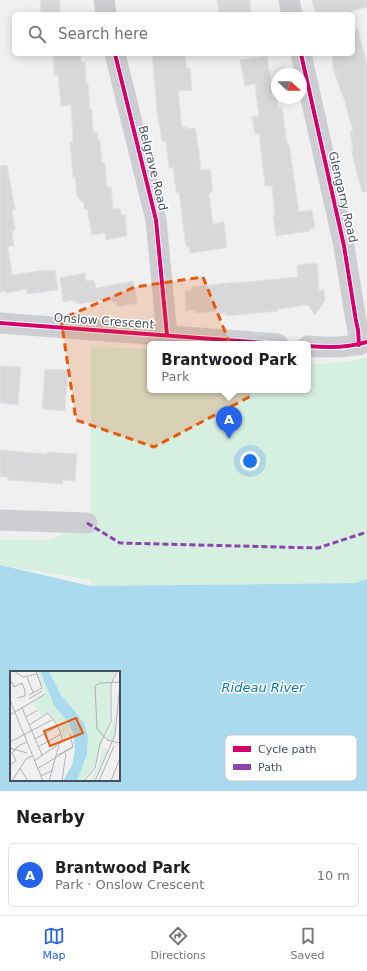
<!DOCTYPE html>
<meta charset="utf-8">
<style>
:root{--surface:#fff;--page:#f6f6f6;--text:#202124;--muted:#757577;--line:#e0e0e0;--accent:#2563eb}
body{margin:0;font-family:"DejaVu Sans",sans-serif;background:var(--page);color:var(--text)}
.compass{position:absolute;left:271px;top:68px;width:36px;height:36px;border-radius:50%;background:var(--surface);box-shadow:0 2px 10px #0003;rotate:112deg}
.you{position:absolute;left:250px;top:461px;width:14px;height:14px;margin:-10px;border:3px solid #fff;border-radius:50%;background:#1a73e8;box-shadow:0 0 0 6px #1a73e833}
.badge{display:grid;place-items:center;width:26px;height:26px;border-radius:50%;background:var(--accent);color:#fff;font-size:13px;font-weight:700}
.pin{position:absolute;translate:-50% -33px;filter:drop-shadow(0 1px 2px #0008)}
.pin::after{content:'';position:absolute;top:21px;width:14px;height:12px;background:inherit;clip-path:polygon(0 0,100% 0,50% 100%)}
.popup{position:absolute;left:147px;top:341px;width:164px;height:52px;box-sizing:border-box;display:grid;place-content:center;border-radius:6px;background:var(--surface);filter:drop-shadow(0 1px 3px #0005);font-size:13px;white-space:nowrap;color:var(--muted)}
.popup b{font-size:15px;color:var(--text)}
.popup::after{content:'';position:absolute;left:50%;top:100%;margin-left:-8px;border:8px solid transparent;border-top-color:var(--surface)}
.list{margin:0;padding:0;list-style:none}
h2{display:flex;justify-content:space-between;align-items:center;height:52px;margin:0;padding:0 16px;font-size:17px}
h2 small{font-size:13px;font-weight:400;color:var(--muted)}
.list li{display:grid;grid-template-columns:26px 1fr auto;gap:12px;align-items:center;box-sizing:border-box;height:64px;margin:0 8px 8px;padding:0 8px;border:1px solid var(--line);border-radius:6px}
.list b{display:block;font-size:15px;white-space:nowrap}
.list p{margin:0;font-size:13px;white-space:nowrap;color:var(--muted)}
.list em{font-size:13px;font-style:normal;color:var(--muted)}
.icon{flex:none;width:22px;height:22px;fill:none;stroke:currentColor;stroke-width:2;stroke-linecap:round;stroke-linejoin:round}
.map{position:relative;flex:none;width:367px;height:791px;overflow:hidden}
.search{position:absolute;background:var(--surface);box-shadow:0 2px 10px #0003;left:12px;right:12px;top:12px;height:44px;display:flex;align-items:center;gap:10px;box-sizing:border-box;padding:0 14px;border-radius:6px;color:var(--muted);font-size:15px}
.sheet{height:124px;background:var(--surface)}
nav{display:flex;justify-content:space-around;align-items:center;box-sizing:border-box;height:56px;border-top:1px solid var(--line);background:var(--surface);font-size:11px;color:var(--muted)}
nav a{display:grid;justify-items:center;gap:2px}
nav .on{color:var(--accent)}
.map>svg:first-child{display:block}
.green{fill:#d5efe1}
.water{fill:#aadaed;fill-rule:evenodd}
.building{fill:#d8d8da;stroke:#e2e2e3}
.lines{fill:none;stroke-linecap:round;stroke-linejoin:round}
.minor{stroke:#ccced1;stroke-width:21}
.quiet{stroke:#8e44ad;stroke-width:3;stroke-dasharray:6 3;stroke-linecap:butt}
.cycleway-casing{stroke:#fff;stroke-width:6}
.cycleway{stroke:#d6006c;stroke-width:4}
.marked{fill:#e8590c;fill-opacity:0.2;stroke:#e8590c;stroke-width:3;stroke-dasharray:8 5;stroke-linejoin:round}
.labels{text-anchor:middle;stroke-width:3;stroke-linejoin:round;paint-order:stroke}
.street-label{font-size:12px;fill:#47515d;stroke:#fff}
.water-label{font-size:13px;font-style:italic;fill:#0c7cab;stroke:#fff}
.inset-road{fill:none;stroke:#adb0b5;stroke-width:1}
.view{fill:#e8590c;fill-opacity:0.15;stroke:#e8590c;stroke-width:2}
.inset-edge{fill:none;stroke:#47515d;stroke-width:2}
.key{fill:#fff;stroke:#c8cbce;stroke-width:1}
.key-label{font-size:11px;fill:#47515d}
</style>
<div class="map">
<svg width="367" height="791" viewBox="0 0 367 791">
<rect width="100%" height="100%" fill="#f1f0f0"/>
<path class="green" d="M91,347L150,349V390H308V363C328,365 348,362 367,357V579L356,583L91,586V580L4,566L0,564V540H49L91,523Z"/>
<path class="water" d="M0,565L91,586L356,583L367,579V791H0ZM11,672H119V780H11Z"/>
<g class="building">
<polygon points="40,0 60,0 60,13 41,14"/>
<polygon points="217,0 250,0 251,14 219,14"/>
<polygon points="312,0 367,0 367,7 352,11 353,14 316,14"/>
<polygon points="353,29 358,29 367,65 367,192 362,192 351,150 353,150 350,131 353,131 343,95 342,95 333,68 332,54 353,54"/>
<polygon points="59,54 81,54 81,62 85,62 86,84 88,83 90,110 92,109 93,132 98,132 98,140 100,139 102,163 105,162 107,188 111,187 113,209 120,208 121,215 125,215 127,236 106,240 105,233 92,235 87,209 84,210 84,202 82,202 77,196 75,177 73,177 70,142 73,142 71,105 61,106 58,75 54,76 53,56 59,55"/>
<polygon points="152,54 185,54 187,68 190,68 192,90 178,91 182,127 187,126 187,129 195,128 199,151 201,170 210,169 213,191 211,191 211,193 209,194 213,224 224,222 227,248 190,253 189,247 186,247 179,193 177,193 177,191 176,191 173,167 169,168 166,142 164,142 163,140 162,140 156,108 157,108"/>
<polygon points="267,56 273,96 276,96 278,108 282,107 287,143 289,143 299,212 312,210 315,228 309,229 310,231 276,236 273,216 275,215 272,186 265,186 259,133 255,134 252,117 259,116 255,84 245,86 240,60"/>
<polygon points="7,165 15,209 12,210 15,230 12,231 14,246 8,246 12,275 46,270 47,271 55,270 58,290 27,294 27,289 7,293 6,291 0,292 0,166"/>
<polygon points="317,263 319,290 324,290 325,301 315,315 308,305 278,309 278,311 227,316 226,316 225,313 219,314 219,311 195,313 195,310 186,311 185,291 192,290 192,287 236,282 236,283 298,277 297,265"/>
<polygon points="85,273 86,281 94,280 96,288 133,281 138,303 117,307 116,302 112,303 111,299 78,304 78,302 74,303 74,300 63,302 60,278"/>
<polygon points="0,366 21,367 18,405 0,403"/>
<polygon points="45,369 68,370 65,411 42,409"/>
<polygon points="0,450 47,454 47,452 77,454 75,481 63,480 62,484 7,480 8,477 0,477"/>
</g>
<g class="lines">
<g class="minor">
<polyline points="104,0 106,14"/>
<polyline points="289,0 292,14"/>
<polyline points="115,54 156,220 167,335"/>
<polyline points="301,54 344,246 356,321 358,330 359,345"/>
<polyline points="0,323 278,344"/>
<path d="M308,346C328,348 348,348 367,342"/>
<polyline points="0,520 87,523"/>
</g>
<polyline class="quiet" points="87,523 120,543 318,548 367,532"/>
<g class="cycleway-casing">
<g id="cycleway">
<polyline points="115,54 156,220 167,335"/>
<polyline points="301,54 344,246 356,321 358,330 359,345"/>
<polyline points="0,323 278,344"/>
<path d="M308,346C328,348 348,348 367,342"/>
</g>
</g>
<use href="#cycleway" class="cycleway"/>
</g>
<path class="marked" d="M203,277L251,396L154,447L76,420L61,319L135,287Z"/>
<g class="labels">
<g class="street-label">
<text transform="translate(153 168) rotate(76)" y="4">Belgrave Road</text>
<text transform="translate(343 197) rotate(77)" y="4">Glengarry Road</text>
<text transform="translate(104 321) rotate(4)" y="4">Onslow Crescent</text>
</g>
<g class="water-label">
<text x="263" y="692">Rideau River</text>
</g>
</g>
<g transform="translate(10 671)">
<rect width="110" height="110" fill="#f1f0f0"/>
<path d="M27,0H30L42,30L58,51L63,67L60,63L53,66L49,55L38,41L32,45L22,31L35,23ZM39,0H105L100,12L99,51L84,95L73,110H67L77,83L74,52L51,24ZM106,38L105,62L102,71L96,67L102,56ZM93,77L99,79L84,108L80,109L88,96Z" fill="#d5efe1"/>
<path d="M30,0H39L51,24L74,52L78,66L77,83L67,110H53L62,94L65,79L63,62L58,51L44,34Z" fill="#aadaed"/>
<path class="inset-road" d="M4,0L13,6L27,3M17,6L23,21M1,10L4,16L12,12L15,20V25L7,27M110,11L90,12L85,15L87,58L97,69L110,72M19,24L32,17L26,0M19,28L32,20M0,29L33,110M12,37L32,84M0,44L35,23M16,46L28,39M19,54L38,42L48,55L53,70L24,90M60,63L63,76M25,68L48,55M110,70V52M0,71L42,49M28,76L51,63M0,77L17,82M48,84L63,76M0,85L8,75L17,71M0,94L6,90L3,83M10,97L18,110M27,98L63,76M31,105L43,99M2,110L16,88L22,85M39,110L49,74M52,110L56,82M74,110L85,97L90,73L101,51V13L107,0M85,110L105,64L110,13M89,110L104,75M101,110L110,87"/>
<path class="view" d="M66,47L73,62L40,75L34,60Z"/>
<rect width="110" height="110" class="inset-edge"/>
</g>
<rect x="225" y="735" width="132" height="46" rx="6" class="key"/>
<rect x="233" y="746" width="18" height="6" fill="#d6006c"/>
<rect x="233" y="764" width="18" height="6" fill="#8e44ad"/>
<g class="key-label">
<text x="258" y="753">Cycle path</text>
<text x="258" y="771">Path</text>
</g>
</svg>
<svg class="compass" viewBox="-18 -18 36 36"><path d="M0-13l5 13h-10z" fill="#e53935"/><path d="M0 13l5-13h-10z" fill="#757577"/></svg>
<div class="you"></div>
<div class="pin badge" style="left:229px;top:439px">A</div>
<div class="popup"><b>Brantwood Park</b>Park</div>
<div class="search"><svg class="icon" aria-label="search" viewBox="0 0 24 24"><circle cx="10" cy="10" r="6"/><path d="M15 15l6 6"/></svg>Search here</div>
</div>
<section class="sheet">
<h2>Nearby<small></small></h2>
<ul class="list">
<li><span class="badge">A</span><div><b>Brantwood Park</b><p>Park · Onslow Crescent</p></div><em>10 m</em></li>
</ul>
</section>
<nav>
<a class="on"><svg class="icon" aria-label="map" viewBox="0 0 24 24"><path d="M3 6l6-2 6 2 6-2v14l-6 2-6-2-6 2zM9 4v14M15 6v14"/></svg>Map</a>
<a><svg class="icon" aria-label="directions" viewBox="0 0 24 24"><path d="M12 3l9 9-9 9-9-9zM9 14v-3h6M13 9l2 2-2 2"/></svg>Directions</a>
<a><svg class="icon" aria-label="saved" viewBox="0 0 24 24"><path d="M7 4h10v16l-5-4-5 4z"/></svg>Saved</a>
</nav>
